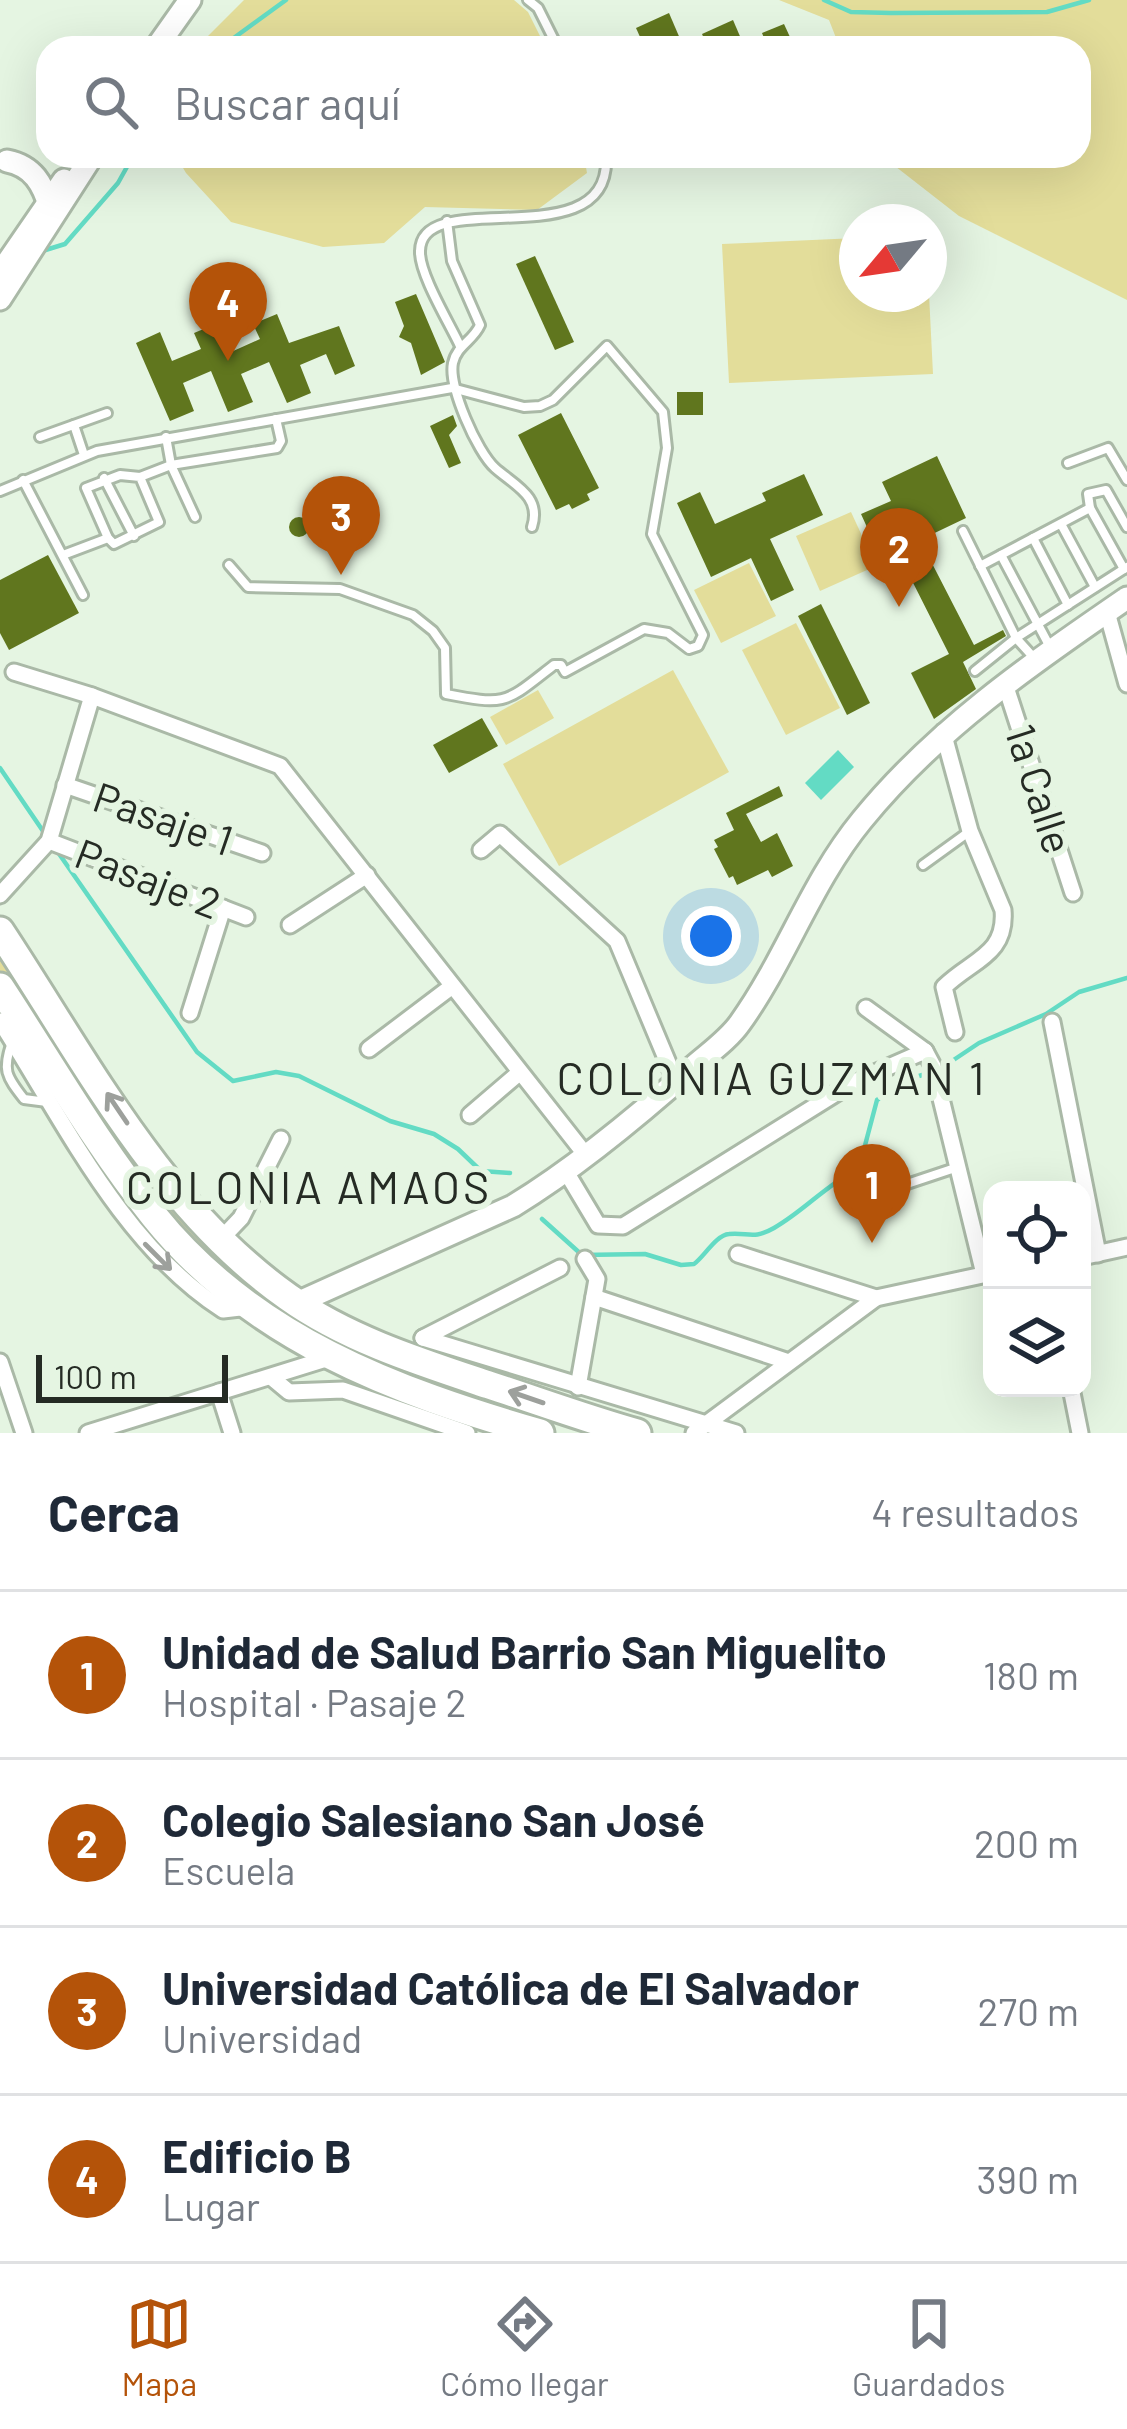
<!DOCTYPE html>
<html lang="es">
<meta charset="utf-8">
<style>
:root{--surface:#fff;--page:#f6f6f7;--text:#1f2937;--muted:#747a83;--line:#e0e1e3;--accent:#b45309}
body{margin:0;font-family:Barlow,sans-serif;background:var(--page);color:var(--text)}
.controls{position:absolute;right:36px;bottom:36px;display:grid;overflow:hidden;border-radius:24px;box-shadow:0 12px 48px #0002}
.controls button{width:108px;height:108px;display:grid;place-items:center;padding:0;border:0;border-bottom:3px solid var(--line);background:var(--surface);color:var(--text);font:60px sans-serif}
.compass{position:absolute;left:839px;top:204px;width:108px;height:108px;border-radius:50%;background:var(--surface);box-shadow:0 12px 48px #0002;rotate:241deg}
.scale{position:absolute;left:36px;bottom:30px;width:192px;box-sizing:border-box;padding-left:12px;border:6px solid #252b24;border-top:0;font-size:33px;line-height:42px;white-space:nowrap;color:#252b24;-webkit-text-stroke:9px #e5f5e2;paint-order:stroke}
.you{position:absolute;left:711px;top:936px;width:42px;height:42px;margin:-30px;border:9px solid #fff;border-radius:50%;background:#1a73e8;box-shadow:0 0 0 18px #1a73e833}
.badge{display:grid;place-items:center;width:78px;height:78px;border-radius:50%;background:var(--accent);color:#fff;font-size:39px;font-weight:700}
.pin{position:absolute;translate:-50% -99px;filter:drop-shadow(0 3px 6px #0008)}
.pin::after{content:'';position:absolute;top:63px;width:42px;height:36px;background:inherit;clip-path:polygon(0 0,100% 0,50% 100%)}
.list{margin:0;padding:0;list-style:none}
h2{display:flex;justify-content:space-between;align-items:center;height:156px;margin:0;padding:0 48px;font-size:51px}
h2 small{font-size:39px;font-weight:400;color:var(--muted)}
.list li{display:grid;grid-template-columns:78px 1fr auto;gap:36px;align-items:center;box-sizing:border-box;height:168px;padding:0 48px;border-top:3px solid var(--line)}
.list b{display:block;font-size:45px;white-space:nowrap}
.list p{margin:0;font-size:39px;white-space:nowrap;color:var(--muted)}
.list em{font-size:39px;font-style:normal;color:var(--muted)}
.icon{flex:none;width:66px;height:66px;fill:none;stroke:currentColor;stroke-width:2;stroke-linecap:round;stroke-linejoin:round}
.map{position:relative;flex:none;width:1127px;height:1433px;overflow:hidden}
.search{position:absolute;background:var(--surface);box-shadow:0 12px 48px #0002;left:36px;right:36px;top:36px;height:132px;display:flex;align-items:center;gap:30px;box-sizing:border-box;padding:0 42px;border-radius:36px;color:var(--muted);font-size:45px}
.sheet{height:828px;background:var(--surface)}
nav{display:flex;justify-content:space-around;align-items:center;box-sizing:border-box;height:168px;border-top:3px solid var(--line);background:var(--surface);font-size:33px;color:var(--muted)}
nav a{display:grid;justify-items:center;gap:6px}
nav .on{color:var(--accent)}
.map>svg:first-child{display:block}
.green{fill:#e3dd9a}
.water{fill:#63dbc4}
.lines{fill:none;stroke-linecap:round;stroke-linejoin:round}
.stream{stroke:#63dbc4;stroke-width:4.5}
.building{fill:#60761e}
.lane-casing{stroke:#aab9a7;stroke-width:14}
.street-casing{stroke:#aab9a7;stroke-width:21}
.secondary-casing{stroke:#aab9a7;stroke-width:27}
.highway-casing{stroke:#aab9a7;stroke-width:33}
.lane{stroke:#fff;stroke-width:8}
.street{stroke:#fff;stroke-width:15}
.secondary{stroke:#fff;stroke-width:21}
.highway{stroke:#fff;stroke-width:27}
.oneway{stroke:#9da09c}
.labels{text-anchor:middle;stroke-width:12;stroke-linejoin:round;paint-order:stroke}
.street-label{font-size:42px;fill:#252b24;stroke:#e5f5e2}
.neighbourhood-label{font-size:45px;letter-spacing:3px;fill:#252b24;stroke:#e5f5e2}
</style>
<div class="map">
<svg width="1127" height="1433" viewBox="0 0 1127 1433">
<rect width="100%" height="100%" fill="#e5f5e2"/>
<g class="green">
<polygon points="244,0 514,0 528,12 546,48 196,48"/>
<polygon points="779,0 1127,0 1127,300 959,216 882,156 1079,156 1079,48 840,48 829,20"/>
<polygon points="176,156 584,156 587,173 537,210 425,207 384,243 323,247 231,222 186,173"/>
<polygon points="857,238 857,294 929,294 933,374 729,383 722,244"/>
<polygon points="851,512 876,566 820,591 796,536"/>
<polygon points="749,563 776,616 721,643 694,590"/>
<polygon points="796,623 840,708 786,735 742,650"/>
<polygon points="673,670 729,772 559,866 503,764"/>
<polygon points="538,690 554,718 506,745 490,717"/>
<path d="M0,942L220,1252L218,1256H211C123,1175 64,1071 0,971Z"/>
</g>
<polygon class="water" points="838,750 854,767 821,800 805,783"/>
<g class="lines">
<g class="stream">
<polyline points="824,0 851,12 891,13 1047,12 1089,0"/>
<polyline points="220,48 286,0"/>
<polyline points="39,252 65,244 118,183 133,156"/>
<polyline points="0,768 45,834"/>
<polyline points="55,848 197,1052 233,1081 276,1072 299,1076 390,1121 434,1134 458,1149 481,1171 510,1173"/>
<polyline points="940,1069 979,1043 1046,1014 1079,992 1127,978"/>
<path d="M542,1219L582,1255L645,1254L681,1265L694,1264C704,1257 716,1235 729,1234C748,1232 753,1240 774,1228C804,1211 826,1185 859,1168L877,1100L909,1079L929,1073"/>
</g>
</g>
<g class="building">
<polygon points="669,13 684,48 645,48 636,28"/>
<polygon points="733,20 745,48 708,48 702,34"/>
<polygon points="784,24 795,48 768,48 762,33"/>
<polygon points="535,256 574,342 555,350 516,264"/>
<polygon points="416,294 445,362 421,375 411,343 399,337 404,326 395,302"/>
<polygon points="277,314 289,343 339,326 355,366 335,375 326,354 300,365 311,393 287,403 269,362 241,374 253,402 228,412 211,371 183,383 194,411 170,421 136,343 160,332 172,361 201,349 194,333 218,323 231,352 260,339 253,324"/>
<rect x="677" y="392" width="26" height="23"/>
<polygon points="561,413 599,488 587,494 590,500 572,509 569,504 556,510 518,435"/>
<polygon points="453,415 457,426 449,435 461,463 449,468 430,426"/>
<polygon points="937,456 966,518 920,540 974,645 1003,630 1006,636 963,662 976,689 934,719 911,673 949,654 900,557 893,560 885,543 876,547 861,514 891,501 882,482"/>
<polygon points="804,474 823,515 770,539 794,590 771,601 751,558 711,577 677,503 700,492 715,524 766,501 762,493"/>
<circle cx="299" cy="527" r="10"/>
<polygon points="48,555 79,613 9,650 0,633 0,580"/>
<polygon points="821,604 870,703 847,715 798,616"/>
<polygon points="482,718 498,746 449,773 433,745"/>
<polygon points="779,786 783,796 746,814 761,842 777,833 793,866 772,877 768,870 737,885 733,876 729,878 714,849 718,847 714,840 734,830 726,813"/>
</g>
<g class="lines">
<g class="lane-casing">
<g id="lane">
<polyline points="528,0 538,8 558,48"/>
<path d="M447,221L452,261L480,325C473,341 457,345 453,363C448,386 477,452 495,468C514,485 542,496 532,527"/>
<path d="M460,346C450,324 419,274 420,251C421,183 612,261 606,156"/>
<polyline points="74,425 84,455"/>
<polyline points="40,437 107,413"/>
<polyline points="166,437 171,465 195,517"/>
<polyline points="1068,463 1108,448 1127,480"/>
<polyline points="140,477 159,522 114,544 108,538 86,488 120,475 140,477 171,465 277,448 281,441 276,419"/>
<polyline points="104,478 134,536"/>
<polyline points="23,480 83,595"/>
<path d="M0,491L97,451L452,388L524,407L540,406L553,400L607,346L663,412L667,448L652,534L703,635L698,646L689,649L668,633L644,629L565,672L561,665H554C505,703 508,706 446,694L445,648L433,631L413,615L340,589L248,587L229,565"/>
<polyline points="1061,524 1095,587"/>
<polyline points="963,531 1016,638 1035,659"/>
<polyline points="1033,538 1068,605"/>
<polyline points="63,555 108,538"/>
<polyline points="1001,555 1050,647"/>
<polyline points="980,566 1090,508"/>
<polyline points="1124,569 1090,508 1088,494 1106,490 1127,527"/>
<polyline points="975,671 1016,638 1127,567"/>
<polyline points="923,865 970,831"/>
<path d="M12,1042C2,1070 6,1076 24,1099L47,1102"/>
<polyline points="877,1194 955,1168"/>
</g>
</g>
<g class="street-casing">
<g id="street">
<polyline points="1107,612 1127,684"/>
<polyline points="14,672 92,696 280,766 585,1154"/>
<polyline points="1005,684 1073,893"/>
<path d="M943,732L970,831L1003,910C1007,955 971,960 944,987L955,1032"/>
<polyline points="65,785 262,853"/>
<polyline points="49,841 246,917"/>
<polyline points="481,850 500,834 617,941 676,1082"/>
<polyline points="0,895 49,841 92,696"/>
<polyline points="290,925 367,875"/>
<polyline points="866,1008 925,1051 933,1066 984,1274"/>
<polyline points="190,1013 223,908"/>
<path d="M0,1021C64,1121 122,1245 223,1310L249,1307"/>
<polyline points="1052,1022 1098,1254"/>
<polyline points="369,1049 451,987"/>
<polyline points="470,1115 519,1073"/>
<polyline points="565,1170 598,1225 623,1226 854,1082 925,1051"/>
<polyline points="220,1240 241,1218 281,1139"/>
<polyline points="738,1254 876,1298"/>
<polyline points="1082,1257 1127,1247"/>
<polyline points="594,1297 786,1361"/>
<polyline points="423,1338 736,1433"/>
<polyline points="423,1338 560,1268"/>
<polyline points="0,1362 24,1433"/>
<polyline points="271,1377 289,1392 343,1390 467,1433"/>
<polyline points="578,1387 597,1279 585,1259"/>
<polyline points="1071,1388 1080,1433"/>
<polyline points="219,1392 232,1433"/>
<polyline points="88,1433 329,1358"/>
<polyline points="694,1433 876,1298 992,1273"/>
</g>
</g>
<g class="secondary-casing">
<g id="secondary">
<polyline points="156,48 190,0"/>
<path d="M7,161C33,166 43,184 50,208"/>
<polyline points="0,273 64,180"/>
<polyline points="0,299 92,156"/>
<path d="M297,1303L513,1206C577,1167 637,1117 693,1067C709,1053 728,1040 740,1023C786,959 811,882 862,820C936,729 1031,664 1127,598"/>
</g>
</g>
<g class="highway-casing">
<g id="highway">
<path d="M0,931C84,1058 160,1207 288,1297C347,1339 420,1362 489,1385C538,1401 587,1419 637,1433"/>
<path d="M0,987C50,1063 97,1145 154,1216C252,1338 394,1391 540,1433"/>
</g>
</g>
<use href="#lane" class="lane"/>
<use href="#street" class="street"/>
<use href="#secondary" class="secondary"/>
<use href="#highway" class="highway"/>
</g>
<defs><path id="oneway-shaft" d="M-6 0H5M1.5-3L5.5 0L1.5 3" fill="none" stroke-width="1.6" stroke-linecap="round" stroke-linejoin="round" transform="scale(3)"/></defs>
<g class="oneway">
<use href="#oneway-shaft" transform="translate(117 1108) rotate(-124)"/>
<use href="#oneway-shaft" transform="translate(158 1257) rotate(45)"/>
<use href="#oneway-shaft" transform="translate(526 1397) rotate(-161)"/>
</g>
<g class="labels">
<g class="street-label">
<text transform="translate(1039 789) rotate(72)" y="15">1a Calle</text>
<text transform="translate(163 819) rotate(19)" y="15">Pasaje 1</text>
<text transform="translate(148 879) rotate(21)" y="15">Pasaje 2</text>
</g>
<g class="neighbourhood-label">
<text x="772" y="1095">COLONIA GUZMAN 1</text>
<text x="309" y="1204">COLONIA AMAOS</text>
</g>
</g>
</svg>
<div class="controls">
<button><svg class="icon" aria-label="locate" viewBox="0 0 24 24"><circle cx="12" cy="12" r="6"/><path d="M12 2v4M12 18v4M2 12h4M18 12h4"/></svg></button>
<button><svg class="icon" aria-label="layers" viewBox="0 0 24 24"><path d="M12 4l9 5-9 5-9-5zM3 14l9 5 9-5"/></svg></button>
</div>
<svg class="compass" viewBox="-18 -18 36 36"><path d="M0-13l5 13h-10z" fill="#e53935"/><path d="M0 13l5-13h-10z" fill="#747a83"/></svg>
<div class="scale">100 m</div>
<div class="you"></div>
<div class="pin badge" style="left:872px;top:1243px">1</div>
<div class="pin badge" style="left:899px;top:607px">2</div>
<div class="pin badge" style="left:341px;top:575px">3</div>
<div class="pin badge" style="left:228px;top:361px">4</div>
<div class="search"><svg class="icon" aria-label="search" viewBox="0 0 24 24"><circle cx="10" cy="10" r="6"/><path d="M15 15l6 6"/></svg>Buscar aquí</div>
</div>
<section class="sheet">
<h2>Cerca<small>4 resultados</small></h2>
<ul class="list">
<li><span class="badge">1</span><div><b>Unidad de Salud Barrio San Miguelito</b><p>Hospital · Pasaje 2</p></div><em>180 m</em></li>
<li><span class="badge">2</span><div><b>Colegio Salesiano San José</b><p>Escuela</p></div><em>200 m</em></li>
<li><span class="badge">3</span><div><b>Universidad Católica de El Salvador</b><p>Universidad</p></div><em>270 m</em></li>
<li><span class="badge">4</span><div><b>Edificio B</b><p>Lugar</p></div><em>390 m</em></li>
</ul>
</section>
<nav>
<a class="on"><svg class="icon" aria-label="map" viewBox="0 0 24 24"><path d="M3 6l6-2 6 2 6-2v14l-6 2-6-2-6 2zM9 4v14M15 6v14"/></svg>Mapa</a>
<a><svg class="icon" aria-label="directions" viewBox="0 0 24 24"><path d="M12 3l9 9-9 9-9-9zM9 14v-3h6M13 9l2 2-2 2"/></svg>Cómo llegar</a>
<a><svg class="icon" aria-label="saved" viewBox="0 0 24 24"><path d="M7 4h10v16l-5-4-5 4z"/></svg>Guardados</a>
</nav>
